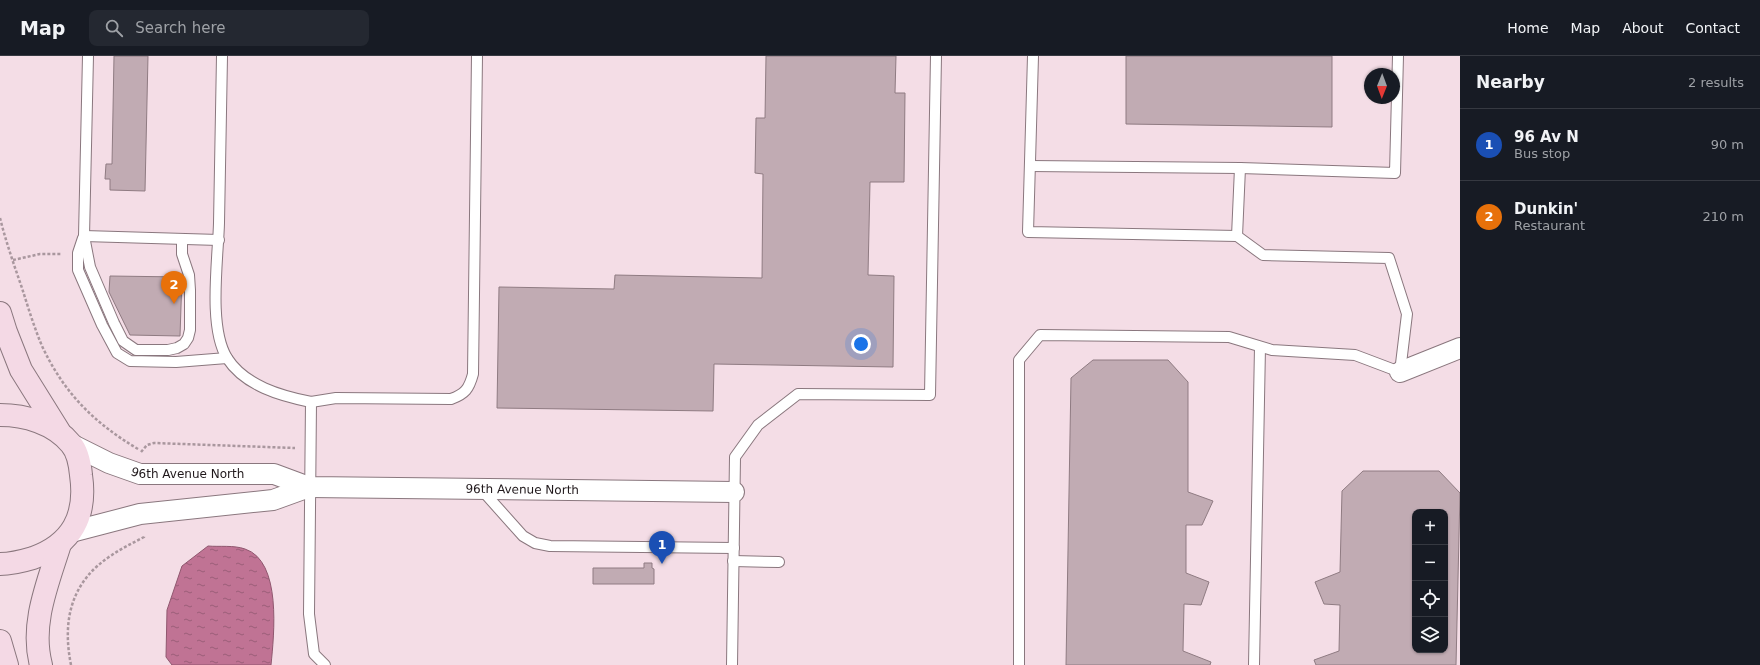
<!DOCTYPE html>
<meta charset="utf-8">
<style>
:root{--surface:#171b24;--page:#242831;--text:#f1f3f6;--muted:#9ea1a6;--line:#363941;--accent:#1a73e8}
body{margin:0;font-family:"DejaVu Sans",sans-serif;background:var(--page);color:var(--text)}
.controls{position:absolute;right:12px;bottom:12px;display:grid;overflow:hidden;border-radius:8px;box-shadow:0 1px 3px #0004}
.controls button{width:36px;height:36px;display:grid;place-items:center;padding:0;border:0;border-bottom:1px solid var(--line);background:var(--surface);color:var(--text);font:20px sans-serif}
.compass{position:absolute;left:1364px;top:12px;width:36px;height:36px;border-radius:50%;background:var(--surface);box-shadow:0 1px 3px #0004;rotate:181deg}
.you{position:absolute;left:861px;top:288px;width:14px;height:14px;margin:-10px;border:3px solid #fff;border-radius:50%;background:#1a73e8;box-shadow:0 0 0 6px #1a73e833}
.badge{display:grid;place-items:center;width:26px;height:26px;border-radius:50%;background:var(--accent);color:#fff;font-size:13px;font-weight:700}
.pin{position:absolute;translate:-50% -33px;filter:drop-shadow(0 1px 2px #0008)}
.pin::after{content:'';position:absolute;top:21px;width:14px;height:12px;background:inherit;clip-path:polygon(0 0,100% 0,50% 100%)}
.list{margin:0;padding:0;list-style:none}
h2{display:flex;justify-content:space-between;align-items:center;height:52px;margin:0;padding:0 16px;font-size:17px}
h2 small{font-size:13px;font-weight:400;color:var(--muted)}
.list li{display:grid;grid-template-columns:26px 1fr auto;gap:12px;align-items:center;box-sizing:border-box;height:72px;padding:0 16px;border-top:1px solid var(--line)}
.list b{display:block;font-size:15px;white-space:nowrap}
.list p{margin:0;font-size:13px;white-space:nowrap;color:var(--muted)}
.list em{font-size:13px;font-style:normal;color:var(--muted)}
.icon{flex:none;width:22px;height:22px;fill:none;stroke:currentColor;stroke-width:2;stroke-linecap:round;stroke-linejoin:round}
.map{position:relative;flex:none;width:1460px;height:609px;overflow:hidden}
header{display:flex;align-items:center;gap:24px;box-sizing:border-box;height:56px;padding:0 20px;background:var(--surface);border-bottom:1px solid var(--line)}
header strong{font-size:19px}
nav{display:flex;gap:22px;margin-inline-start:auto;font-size:14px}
.search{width:280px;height:36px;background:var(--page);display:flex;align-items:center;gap:10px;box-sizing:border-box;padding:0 14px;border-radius:8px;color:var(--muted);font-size:15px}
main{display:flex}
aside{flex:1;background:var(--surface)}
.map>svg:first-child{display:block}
.water{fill:url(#water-ripples);stroke:#90576f}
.building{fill:#c1abb3;stroke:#8f7b82;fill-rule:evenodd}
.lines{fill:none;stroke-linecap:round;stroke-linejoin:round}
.lane-casing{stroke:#8a777e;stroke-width:12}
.street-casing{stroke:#8a777e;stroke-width:22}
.secondary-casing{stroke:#8a777e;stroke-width:24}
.path{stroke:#a9979e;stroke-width:2.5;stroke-dasharray:3 2;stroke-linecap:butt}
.lane{stroke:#fff;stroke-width:10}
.street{stroke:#fff;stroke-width:20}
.secondary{stroke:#f4d9e5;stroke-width:22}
.labels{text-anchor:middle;stroke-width:3;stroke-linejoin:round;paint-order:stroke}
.street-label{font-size:12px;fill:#1f171a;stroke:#fff}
</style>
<header>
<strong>Map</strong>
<div class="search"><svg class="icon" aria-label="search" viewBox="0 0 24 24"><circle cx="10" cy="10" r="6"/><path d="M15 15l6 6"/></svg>Search here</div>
<nav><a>Home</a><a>Map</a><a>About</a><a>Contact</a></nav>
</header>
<main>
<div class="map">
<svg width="1460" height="609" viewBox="0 0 1460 609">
<defs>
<pattern id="water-ripples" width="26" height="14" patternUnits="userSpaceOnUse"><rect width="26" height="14" fill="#c07394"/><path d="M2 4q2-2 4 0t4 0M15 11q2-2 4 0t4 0" fill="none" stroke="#9b5d78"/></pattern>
</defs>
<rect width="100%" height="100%" fill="#f4dde6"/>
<path class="water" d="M208,490C219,491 234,489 245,493C282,505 274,579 271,609H172L166,601L167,554L182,510Z"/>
<g class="building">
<polygon points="114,0 148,0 145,135 110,134 110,123 105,123 106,108 112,108"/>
<polygon points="766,0 896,0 895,37 905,37 904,126 870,126 868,219 894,220 893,311 714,308 713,355 497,352 499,231 614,233 615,219 762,222 763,118 755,117 756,62 765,62"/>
<polygon points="1126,0 1332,0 1332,71 1126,68"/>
<polygon points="110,220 182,221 180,280 130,279 109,236"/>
<polygon points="1093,304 1168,304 1188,326 1188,436 1213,445 1202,469 1186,469 1186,517 1209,526 1201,549 1184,548 1183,595 1211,606 1210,609 1066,609 1071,322"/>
<path d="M1363,415H1439L1460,437L1456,609H1316L1314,604L1339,595L1340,549L1324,548L1315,526L1340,516L1342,435ZM1415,456H1445V594H1415Z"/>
<polygon points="644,507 652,507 652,512 654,513 654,528 593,528 593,512 644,512"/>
</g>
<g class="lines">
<g class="lane-casing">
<g id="lane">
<polyline points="88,0 84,180 90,211 114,267 123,285 136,294 168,294 177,292 184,288 188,282 190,274 190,234 189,219 182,198 182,183"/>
<path d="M222,0C221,56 220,112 219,167C218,204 208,271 227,302C245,330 281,340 311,346L309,558L314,598L325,609"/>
<polyline points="1030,110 1240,112 1395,117 1398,0"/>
<polyline points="84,180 219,184"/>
<polyline points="1237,180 1240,112"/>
<polyline points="83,182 78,197 78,214 102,269 117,297 130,305 176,306 227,302"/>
<path d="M311,346L336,342L451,343C465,338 469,333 473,318L477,0"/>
<polyline points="481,433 523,480 535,487 550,490 734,492"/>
<polyline points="733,505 779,506"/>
<polyline points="732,609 735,401 758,369 798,338 930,339 936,0"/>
<polyline points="1019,609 1019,304 1040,279 1229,281 1272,294 1355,299 1400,316 1407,258 1389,202 1263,199 1237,180 1028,176 1033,0"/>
<polyline points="1254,609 1260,291"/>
</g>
</g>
<g class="street-casing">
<g id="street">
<polyline points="1400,316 1460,292"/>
<path id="s1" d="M71,388L109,407L140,418H274L309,431L734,436"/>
<polyline points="71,476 140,458 273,444 309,431"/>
</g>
</g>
<g class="secondary-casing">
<g id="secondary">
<polyline points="0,257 6,276 21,314 59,375"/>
<path d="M0,359C25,359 54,367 71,388C78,396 80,408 81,419C87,460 72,488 33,502C23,505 11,508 0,508"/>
<polyline points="0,585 7,609"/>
<path d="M41,609C30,568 48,527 60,488"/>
</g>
</g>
<g class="path">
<path d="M0,162C6,186 14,209 22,232C28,251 34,271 42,290C64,337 94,367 138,393"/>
<polyline points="13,204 40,198 62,198"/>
<polyline points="141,396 147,389 154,387 295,392"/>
<path d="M71,609C62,564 71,525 112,499C122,492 133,487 144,481V479"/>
</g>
<use href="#lane" class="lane"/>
<use href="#street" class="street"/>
<use href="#secondary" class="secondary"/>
</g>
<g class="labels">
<g class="street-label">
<text dy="4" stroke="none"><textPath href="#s1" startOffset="123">96th Avenue North</textPath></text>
<text dy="4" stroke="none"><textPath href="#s1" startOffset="460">96th Avenue North</textPath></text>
</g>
</g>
</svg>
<div class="controls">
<button>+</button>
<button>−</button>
<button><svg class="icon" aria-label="locate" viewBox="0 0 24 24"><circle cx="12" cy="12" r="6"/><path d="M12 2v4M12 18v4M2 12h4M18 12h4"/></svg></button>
<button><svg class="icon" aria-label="layers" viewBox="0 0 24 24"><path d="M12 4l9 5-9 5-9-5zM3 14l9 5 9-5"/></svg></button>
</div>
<svg class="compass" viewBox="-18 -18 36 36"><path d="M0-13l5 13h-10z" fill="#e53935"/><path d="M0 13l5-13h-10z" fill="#9ea1a6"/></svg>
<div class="you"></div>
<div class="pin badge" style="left:662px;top:508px;background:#1a4fb4">1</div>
<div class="pin badge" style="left:174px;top:248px;background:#e8710a">2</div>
</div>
<aside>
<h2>Nearby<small>2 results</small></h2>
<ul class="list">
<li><span class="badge" style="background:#1a4fb4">1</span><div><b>96 Av N</b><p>Bus stop</p></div><em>90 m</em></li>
<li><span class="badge" style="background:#e8710a">2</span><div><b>Dunkin'</b><p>Restaurant</p></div><em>210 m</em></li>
</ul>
</aside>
</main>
